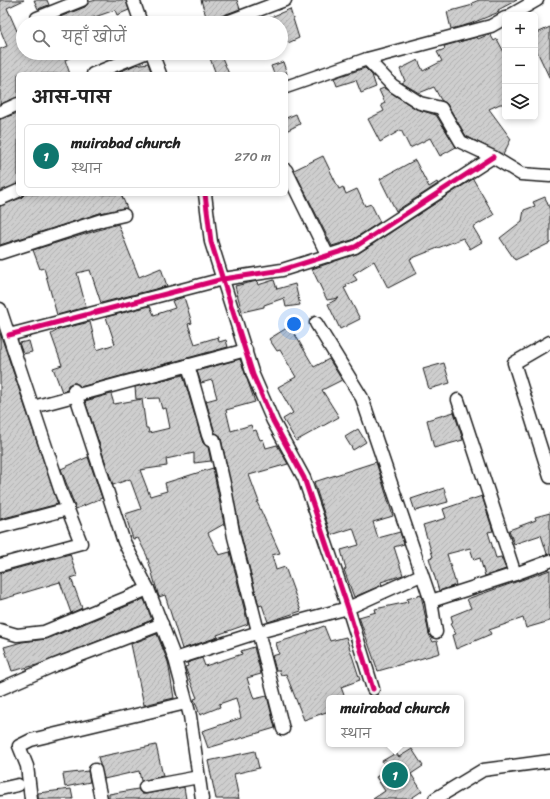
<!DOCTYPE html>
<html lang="hi">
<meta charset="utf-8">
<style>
:root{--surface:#fff;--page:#f6f6f6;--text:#222;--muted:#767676;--line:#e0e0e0;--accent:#0f766e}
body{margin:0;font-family:Sriracha,"Playpen Sans Deva",sans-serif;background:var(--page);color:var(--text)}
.controls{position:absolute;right:12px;top:12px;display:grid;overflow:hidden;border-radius:6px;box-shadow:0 2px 6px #0003}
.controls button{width:36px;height:36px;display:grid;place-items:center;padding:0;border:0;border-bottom:1px solid var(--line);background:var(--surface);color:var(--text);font:20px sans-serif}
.you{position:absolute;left:294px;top:324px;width:14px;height:14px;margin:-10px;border:3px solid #fff;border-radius:50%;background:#1a73e8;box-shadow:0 0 0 6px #1a73e833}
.badge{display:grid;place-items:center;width:26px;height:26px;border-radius:50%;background:var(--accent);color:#fff;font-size:13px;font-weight:700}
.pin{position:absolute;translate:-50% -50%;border:2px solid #fff;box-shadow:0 1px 4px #0006}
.popup{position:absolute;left:326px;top:695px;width:138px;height:52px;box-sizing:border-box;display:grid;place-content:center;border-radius:6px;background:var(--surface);filter:drop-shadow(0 1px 3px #0005);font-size:13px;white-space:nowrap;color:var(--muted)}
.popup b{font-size:15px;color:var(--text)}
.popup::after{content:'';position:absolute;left:50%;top:100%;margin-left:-8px;border:8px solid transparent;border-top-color:var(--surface)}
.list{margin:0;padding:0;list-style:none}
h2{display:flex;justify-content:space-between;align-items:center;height:52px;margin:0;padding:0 16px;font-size:17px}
h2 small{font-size:13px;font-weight:400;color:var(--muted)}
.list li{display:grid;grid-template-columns:26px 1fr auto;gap:12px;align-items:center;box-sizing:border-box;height:64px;margin:0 8px 8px;padding:0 8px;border:1px solid var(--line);border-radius:6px}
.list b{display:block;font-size:15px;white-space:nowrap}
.list p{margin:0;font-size:13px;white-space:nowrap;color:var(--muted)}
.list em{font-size:13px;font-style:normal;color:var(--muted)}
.icon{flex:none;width:22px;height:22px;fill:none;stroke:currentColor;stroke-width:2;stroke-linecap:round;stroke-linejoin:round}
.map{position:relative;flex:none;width:550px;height:799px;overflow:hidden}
.search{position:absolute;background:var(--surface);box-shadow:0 2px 6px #0003;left:16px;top:16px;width:272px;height:44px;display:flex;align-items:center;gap:10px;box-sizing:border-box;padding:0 14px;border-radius:22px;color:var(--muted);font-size:15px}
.panel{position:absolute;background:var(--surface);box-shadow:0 2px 6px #0003;left:16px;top:72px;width:272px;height:124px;border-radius:6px}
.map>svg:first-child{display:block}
.building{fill:url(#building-hatch);stroke:#1c1c1c}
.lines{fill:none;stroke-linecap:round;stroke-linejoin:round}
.minor-casing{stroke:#1c1c1c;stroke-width:15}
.minor{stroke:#fff;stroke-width:12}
.cycleway-casing{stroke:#fff;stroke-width:8}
.cycleway{stroke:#d6006c;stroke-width:5}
</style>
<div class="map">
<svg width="550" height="799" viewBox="0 0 550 799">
<defs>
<pattern id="building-hatch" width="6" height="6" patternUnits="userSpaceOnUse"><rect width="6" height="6" fill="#cecece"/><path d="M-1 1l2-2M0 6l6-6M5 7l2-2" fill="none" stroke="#b0b0b0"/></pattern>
</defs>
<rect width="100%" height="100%" fill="#fff"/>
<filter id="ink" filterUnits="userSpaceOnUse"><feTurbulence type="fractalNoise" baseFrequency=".025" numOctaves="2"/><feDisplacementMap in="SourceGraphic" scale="8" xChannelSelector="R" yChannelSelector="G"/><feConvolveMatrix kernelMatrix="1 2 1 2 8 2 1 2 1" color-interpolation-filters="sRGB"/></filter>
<g filter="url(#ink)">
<g class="building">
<polygon points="0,0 24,0 7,8 17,31 23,28 23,53 80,53 65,60 70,74 18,74 18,97 0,104 0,49 7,46 0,29"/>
<polygon points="34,0 47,0 49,5 38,9"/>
<polygon points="96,0 126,0 129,10 117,15 115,10 92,18 93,23 80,23 78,19 68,23 45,23 85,7 89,2"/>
<polygon points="201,0 237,0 240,9 221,16 217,23 208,23"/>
<polygon points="479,0 517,0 498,10 499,12 470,24 451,29 447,12 473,5 472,3"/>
<polygon points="290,9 299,38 288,43 287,41 281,43 281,23 257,23"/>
<polygon points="550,27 550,79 535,47 535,34"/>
<polygon points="490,34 494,41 497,39 505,54 505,104 500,104 489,109 511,139 503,155 466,136 447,104 441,100 434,87 419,93 402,83 405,81 400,69 418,60 423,71 442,61 437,52 445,49 444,46 477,37 478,39"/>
<polygon points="208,53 220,53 229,74 216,74"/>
<polygon points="283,62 287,74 274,74 271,66"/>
<polygon points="148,63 152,74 115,74 135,65"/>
<polygon points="365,68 372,75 376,87 361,93 356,80 337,86 334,78"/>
<polygon points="384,88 416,109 436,115 456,147 440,156 430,138 410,148 401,130 380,142 368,119 384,111 381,105 385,103 379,90"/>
<polygon points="18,113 18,184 0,191 0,119"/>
<polygon points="296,114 300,124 286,131 286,118"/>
<polygon points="323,156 339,189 343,187 346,194 357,189 365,206 371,204 380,222 352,240 332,246 294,170"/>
<polygon points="415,160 429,187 437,182 438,184 396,211 380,179"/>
<polygon points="473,179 494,215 473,227 482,242 470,249 463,238 410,259 417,273 388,288 374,261 353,274 357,280 346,285 347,287 344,288 360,319 340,329 328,304 339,298 327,300 312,269 359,253"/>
<polygon points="25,194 121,194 127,208 100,213 0,245 0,206 21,198"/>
<polygon points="545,197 550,210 550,243 515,260 500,238 522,221 524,210 535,206 533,202"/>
<polygon points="118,224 139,277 161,268 167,286 101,303 90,270 77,273 86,307 57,315 44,268 40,269 33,250"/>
<polygon points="274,280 277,289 295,284 300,305 286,307 284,298 264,305 264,307 242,312 235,286 257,281 258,285"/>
<polygon points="184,297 192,323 188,324 195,344 218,337 219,342 226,340 228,347 80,387 76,383 72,383 68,385 67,390 62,392 53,368 62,365 51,334 60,329 90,322 97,350 115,344 106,317 150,306 154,315 175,308 172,301"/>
<polygon points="290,326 314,367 329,359 342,380 322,390 339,417 296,441 283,419 293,413 278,387 296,377 280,350 277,351 269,339"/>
<polygon points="0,333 58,504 0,519"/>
<polygon points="29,341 32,352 23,354 19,343"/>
<polygon points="240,359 255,402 226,410 231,431 251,425 253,431 256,430 260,440 263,439 266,448 277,445 288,464 249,475 259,502 257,502 280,553 272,555 276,570 285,567 301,611 268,622 262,605 259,606 241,535 221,438 215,433 206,401 217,398 212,380 201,383 197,371"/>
<polygon points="444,363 450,383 429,389 423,369"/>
<polygon points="183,375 201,437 203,443 208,447 211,461 194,463 194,453 166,459 167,466 140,470 150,496 167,491 165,483 213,468 224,524 208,533 219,555 230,552 248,624 217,635 218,637 182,649 165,595 159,597 147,556 138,538 133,539 125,514 141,509 130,479 113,485 85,401 111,394 114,404 142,399 146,428 148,428 149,433 170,428 166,408 162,409 159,398 136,399 135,387"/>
<polygon points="454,412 463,440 434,448 427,420"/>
<polygon points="358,429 366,442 353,450 345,437"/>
<polygon points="88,457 102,498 76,509 61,469"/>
<polygon points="376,462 393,516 373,522 378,538 400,532 404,544 394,547 403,575 381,582 382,585 354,597 344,570 346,569 341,550 359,545 353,528 331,535 314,482"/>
<polygon points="444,488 448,502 415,511 411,499"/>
<polygon points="482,496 493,531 488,532 496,558 501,557 506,569 485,576 480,558 474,560 470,548 447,554 456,585 439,591 429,558 433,557 423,525 446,518 443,509"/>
<polygon points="550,513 550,554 547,554 541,535 514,544 509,530 536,520 535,517"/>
<polygon points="70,554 77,576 71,578 82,608 71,613 60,582 0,600 0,573"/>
<polygon points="550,570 550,621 526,628 523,618 489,630 491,634 456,649 452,635 456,634 450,624 453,623 451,616 471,608 467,599"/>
<polygon points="421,595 429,634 433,642 437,641 440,653 378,671 359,617 376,612 375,609 408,602 407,599"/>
<polygon points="144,599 152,620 37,665 12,671 4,647 22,642 47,639"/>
<polygon points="324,626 330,641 346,637 360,680 341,687 345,698 329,698 329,711 304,720 286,674 281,675 279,670 276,670 272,656 279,654 276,643 308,633 308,632"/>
<polygon points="157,634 168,662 174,698 144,705 131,644"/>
<polygon points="254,647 261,674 247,678 254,699 267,696 275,728 208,748 202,731 241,718 236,698 219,704 220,707 200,715 194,699 197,698 185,667 188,666 187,663 202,658 205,666 242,654 241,651"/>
<polygon points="156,745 163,776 141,781 139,771 104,779 98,757"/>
<polygon points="412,749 423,766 411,774 422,791 410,799 373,799 385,791 376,777 388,770 382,761 396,753 399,757"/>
<polygon points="255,751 259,768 234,774 239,799 216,799 208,761"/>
<polygon points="88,771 90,782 65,787 63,774"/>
<polygon points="184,787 186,799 109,799 109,794 138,789 142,794 146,794"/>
<polygon points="71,789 73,799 38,799 38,793"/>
</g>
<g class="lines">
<g class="minor-casing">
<g id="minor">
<polyline points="133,0 141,23"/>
<polyline points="511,15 537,0"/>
<polyline points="37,18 82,0"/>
<polyline points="224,23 285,0"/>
<polyline points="152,53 160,74"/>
<polyline points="367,59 491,26 505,18"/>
<polyline points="93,74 145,53"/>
<polyline points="286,87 367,59 392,85 420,103 441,108 461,142 493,157 521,174 550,176"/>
<polyline points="0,112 18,104"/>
<polyline points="286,170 328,256"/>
<polyline points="205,194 211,242 253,375 273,421 304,478 348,608 373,689"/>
<polyline points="0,199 18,191"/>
<polyline points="0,253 102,220 124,215"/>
<polyline points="0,309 61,492 81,543 0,565"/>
<polyline points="316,323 362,398 431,601 436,632"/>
<polyline points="9,335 223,279 282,270 355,247 493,157"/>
<polyline points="550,342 514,363 550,477"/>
<polyline points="188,365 208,435 210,440 214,440 225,488 234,537 283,729"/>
<polyline points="74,390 124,542 148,589 175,659 190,716 202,799"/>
<polyline points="458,400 515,574"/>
<polyline points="33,407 246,350"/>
<polyline points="0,527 68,509"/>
<polyline points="431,601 515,574 550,561"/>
<polyline points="0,630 17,635 44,632 148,589"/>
<polyline points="175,659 259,632 348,608 421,575"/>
<polyline points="0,689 55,665 162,624"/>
<polyline points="95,770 101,799"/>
<polyline points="145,787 199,777"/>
<polyline points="0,789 18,785"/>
<polyline points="31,799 27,766 19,746 31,740 186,703"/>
<polyline points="435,799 483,770 550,761"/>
</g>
</g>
<use href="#minor" class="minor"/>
<g class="cycleway-casing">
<g id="cycleway">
<polyline points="205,194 211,242 253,375 273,421 304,478 348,608 373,689"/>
<polyline points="9,335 223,279 282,270 355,247 493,157"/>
</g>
</g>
<use href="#cycleway" class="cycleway"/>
</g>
</g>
</svg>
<div class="controls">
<button>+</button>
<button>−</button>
<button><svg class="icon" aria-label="layers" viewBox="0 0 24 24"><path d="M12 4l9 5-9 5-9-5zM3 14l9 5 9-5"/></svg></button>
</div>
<div class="you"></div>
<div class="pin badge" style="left:395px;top:775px">1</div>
<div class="popup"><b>muirabad church</b>स्थान</div>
<div class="search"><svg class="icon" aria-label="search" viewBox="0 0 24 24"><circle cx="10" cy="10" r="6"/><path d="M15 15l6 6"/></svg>यहाँ खोजें</div>
<section class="panel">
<h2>आस-पास<small></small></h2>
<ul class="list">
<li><span class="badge">1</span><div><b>muirabad church</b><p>स्थान</p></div><em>270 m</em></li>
</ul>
</section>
</div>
